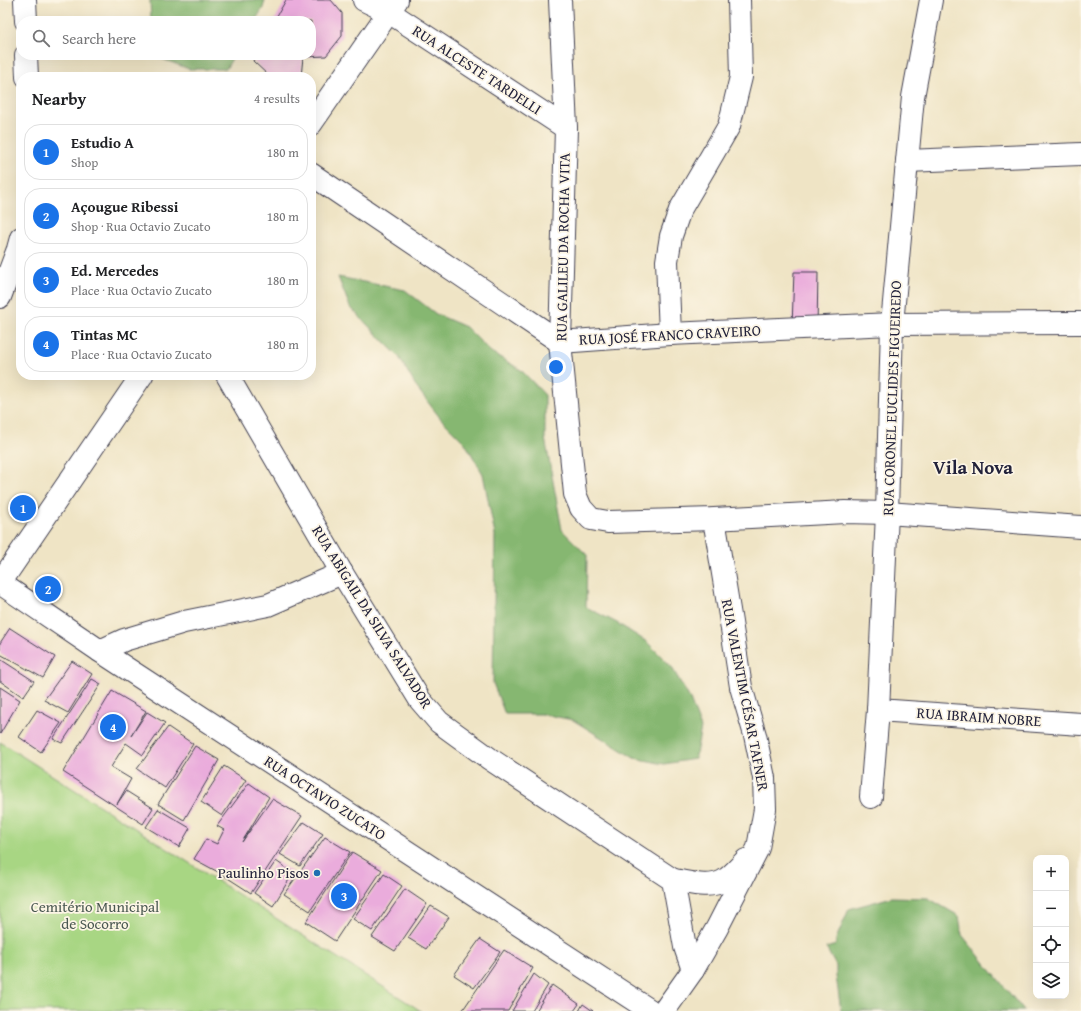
<!DOCTYPE html>
<meta charset="utf-8">
<style>
:root{--surface:#fff;--page:#f6f6f6;--text:#202124;--muted:#757577;--line:#e0e0e0;--accent:#1a73e8}
body{margin:0;font-family:"Gentium Book Plus",serif;background:var(--page);color:var(--text)}
.controls{position:absolute;right:12px;bottom:12px;display:grid;overflow:hidden;border-radius:8px;box-shadow:0 4px 16px #0002}
.controls button{width:36px;height:36px;display:grid;place-items:center;padding:0;border:0;border-bottom:1px solid var(--line);background:var(--surface);color:var(--text);font:20px sans-serif}
.you{position:absolute;left:556px;top:367px;width:14px;height:14px;margin:-10px;border:3px solid #fff;border-radius:50%;background:#1a73e8;box-shadow:0 0 0 6px #1a73e833}
.badge{display:grid;place-items:center;width:26px;height:26px;border-radius:50%;background:var(--accent);color:#fff;font-size:13px;font-weight:700}
.pin{position:absolute;translate:-50% -50%;border:2px solid #fff;box-shadow:0 1px 4px #0006}
.list{margin:0;padding:0;list-style:none}
h2{display:flex;justify-content:space-between;align-items:center;height:52px;margin:0;padding:0 16px;font-size:17px}
h2 small{font-size:13px;font-weight:400;color:var(--muted)}
.list li{display:grid;grid-template-columns:26px 1fr auto;gap:12px;align-items:center;box-sizing:border-box;height:56px;margin:0 8px 8px;padding:0 8px;border:1px solid var(--line);border-radius:16px}
.list b{display:block;font-size:15px;white-space:nowrap}
.list p{margin:0;font-size:13px;white-space:nowrap;color:var(--muted)}
.list em{font-size:13px;font-style:normal;color:var(--muted)}
.icon{flex:none;width:22px;height:22px;fill:none;stroke:currentColor;stroke-width:2;stroke-linecap:round;stroke-linejoin:round}
.map{position:relative;flex:none;width:1081px;height:1011px;overflow:hidden}
.search{position:absolute;background:var(--surface);box-shadow:0 4px 16px #0002;left:16px;top:16px;width:300px;height:44px;display:flex;align-items:center;gap:10px;box-sizing:border-box;padding:0 14px;border-radius:16px;color:var(--muted);font-size:15px}
.panel{position:absolute;background:var(--surface);box-shadow:0 4px 16px #0002;left:16px;top:72px;width:300px;height:308px;border-radius:16px}
.map>svg:first-child{display:block}
.green{fill:#a8d683;stroke:#657c5f}
.forest{fill:#86b771;stroke:#546c56}
.building{fill:#eaacdc}
.lines{fill:none;stroke-linecap:round;stroke-linejoin:round}
.minor-casing{stroke:#413f50;stroke-width:24}
.minor{stroke:#fff;stroke-width:22}
.poi-dot{fill:#1f6fb2;stroke:#fcf5e5;stroke-width:1.5}
.labels{text-anchor:middle;stroke-width:3.5;stroke-linejoin:round;paint-order:stroke}
.street-label{font-size:15px;fill:#22223b;stroke:#fcf5e5}
.poi-label{font-size:15px;fill:#22223b;stroke:#fcf5e5;text-anchor:end}
.park-label{font-size:15px;fill:#4a5851;stroke:#fcf5e5}
.district-label{font-size:19px;font-weight:bold;fill:#22223b;stroke:#fcf5e5}
</style>
<div class="map">
<svg width="1081" height="1011" viewBox="0 0 1081 1011">
<rect width="100%" height="100%" fill="#fcf5e5"/>
<filter id="ink" filterUnits="userSpaceOnUse"><feTurbulence type="fractalNoise" baseFrequency=".025" numOctaves="2"/><feDisplacementMap in="SourceGraphic" scale="8" xChannelSelector="R" yChannelSelector="G"/><feConvolveMatrix kernelMatrix="1 2 1 2 8 2 1 2 1" color-interpolation-filters="sRGB"/></filter>
<filter id="wash" filterUnits="userSpaceOnUse"><feTurbulence type="fractalNoise" baseFrequency=".012" numOctaves="4" result="noise"/><feDisplacementMap in="SourceGraphic" scale="16" xChannelSelector="R" yChannelSelector="G"/><feGaussianBlur stdDeviation="0.9" result="paint"/><feColorMatrix in="noise" values="0 0 0 0 0 0 0 0 0 0 0 0 0 0 0 0 0 1.4 0 .05"/><feComposite in="paint" operator="in"/></filter>
<g filter="url(#wash)">
<rect width="100%" height="100%" fill="#efe4c5"/>
<polygon class="green" points="0,742 421,1011 0,1011"/>
<g class="forest">
<polygon points="150,0 265,0 263,8 255,21 151,21"/>
<polygon points="152,55 234,55 226,69 189,69"/>
<polygon points="338,277 405,290 436,314 466,327 491,352 521,370 545,395 545,438 562,530 587,555 586,607 617,623 647,642 671,666 689,697 701,728 695,759 664,764 634,758 573,720 542,714 505,714 493,683 495,535 483,474 465,443 441,419 417,388 399,357 350,307"/>
<polygon points="892,897 928,898 959,916 962,935 1024,1011 841,1011 836,976 836,966 826,948 836,945 836,939 849,909"/>
</g>
<g id="blocks">
<g class="building">
<polygon points="286,0 331,0 342,13 342,36 326,56 303,57 301,77 270,77 253,61 256,55 311,55 311,21 274,21"/>
<polygon points="794,272 818,272 817,327 792,326"/>
<polygon points="10,628 55,657 43,678 0,654 0,643"/>
<polygon points="0,659 34,681 23,697 0,681"/>
<polygon points="72,661 92,674 68,713 44,700"/>
<polygon points="92,679 101,684 62,743 53,739"/>
<polygon points="0,687 20,700 0,734"/>
<polygon points="112,691 146,711 131,736 147,712 165,723 143,755 126,743 111,767 131,779 117,804 126,791 153,808 143,824 63,772"/>
<polygon points="37,710 61,723 41,752 19,737"/>
<polygon points="168,727 193,744 165,788 137,769"/>
<polygon points="195,746 219,760 184,820 158,804"/>
<polygon points="224,766 246,780 222,816 201,802"/>
<polygon points="249,783 269,797 242,842 272,799 302,816 251,893 220,873 194,859 206,839 217,844 224,830 217,826"/>
<polygon points="158,809 190,828 179,847 146,827"/>
<polygon points="304,822 323,834 300,866 280,854"/>
<polygon points="325,837 350,852 310,911 284,894"/>
<polygon points="352,852 382,870 335,941 306,922"/>
<polygon points="276,861 293,873 273,906 254,893"/>
<polygon points="384,874 402,886 372,931 353,919"/>
<polygon points="405,889 427,904 395,951 372,937"/>
<polygon points="431,906 449,917 426,949 408,938"/>
<polygon points="480,939 500,952 474,988 454,975"/>
<polygon points="504,950 533,968 508,1011 462,1011"/>
<polygon points="534,974 548,985 532,1011 512,1011"/>
<polygon points="552,985 579,1004 574,1011 536,1011"/>
<polygon points="583,1004 593,1011 579,1011"/>
</g>
</g>
</g>
<g filter="url(#ink)">
<use href="#blocks" fill-opacity="0" stroke="#413f50" stroke-width="1"/>
<g class="lines">
<g class="minor-casing">
<g id="minor">
<polyline points="25,0 26,21"/>
<polyline points="364,0 389,12 566,128"/>
<polyline points="560,0 566,128 560,342 575,494 581,508 591,519 608,522 714,519 845,512 887,513 1081,527"/>
<polyline points="26,55 27,77"/>
<polyline points="311,124 397,0"/>
<polyline points="907,161 1081,154"/>
<polyline points="311,174 560,342 670,334 892,324 1081,323"/>
<polyline points="0,297 18,249 21,238"/>
<polyline points="670,334 667,261 671,236 680,210 729,126 741,77 739,0"/>
<polyline points="227,375 342,573 420,700 439,722 490,759 673,880 685,947 693,970"/>
<polyline points="0,583 100,651 651,1011"/>
<polyline points="0,583 142,375"/>
<polyline points="100,651 124,640 184,622 268,605 342,573"/>
<polyline points="878,710 1081,724"/>
<polyline points="871,797 878,710 887,513 892,324 913,97 931,0"/>
<path d="M673,880C688,882 708,889 723,881C732,876 739,867 746,860"/>
<polyline points="664,1011 693,970 717,928 758,848 765,809 764,778 755,735 741,687 730,616 714,519"/>
</g>
</g>
<use href="#minor" class="minor"/>
</g>
</g>
<circle class="poi-dot" cx="317" cy="873" r="4"/>
<g class="labels">
<g class="street-label">
<text transform="translate(477 70) rotate(33)" y="5">RUA ALCESTE TARDELLI</text>
<text transform="translate(563 247) rotate(-89)" y="5">RUA GALILEU DA ROCHA VITA</text>
<text transform="translate(670 335) rotate(-3)" y="5">RUA JOSÉ FRANCO CRAVEIRO</text>
<text transform="translate(892 398) rotate(-88)" y="5">RUA CORONEL EUCLIDES FIGUEIREDO</text>
<text transform="translate(372 617) rotate(58)" y="5">RUA ABIGAIL DA SILVA SALVADOR</text>
<text transform="translate(745 695) rotate(79)" y="5">RUA VALENTIM CÉSAR TAFNER</text>
<text transform="translate(979 717) rotate(4)" y="5">RUA IBRAIM NOBRE</text>
<text transform="translate(325 798) rotate(33)" y="5">RUA OCTAVIO ZUCATO</text>
</g>
<g class="poi-label">
<text x="309" y="878">Paulinho Pisos</text>
</g>
<g class="park-label">
<text x="95" y="912">Cemitério Municipal<tspan x="95" dy="17">de Socorro</tspan></text>
</g>
<g class="district-label">
<text x="973" y="474">Vila Nova</text>
</g>
</g>
</svg>
<div class="controls">
<button>+</button>
<button>−</button>
<button><svg class="icon" aria-label="locate" viewBox="0 0 24 24"><circle cx="12" cy="12" r="6"/><path d="M12 2v4M12 18v4M2 12h4M18 12h4"/></svg></button>
<button><svg class="icon" aria-label="layers" viewBox="0 0 24 24"><path d="M12 4l9 5-9 5-9-5zM3 14l9 5 9-5"/></svg></button>
</div>
<div class="you"></div>
<div class="pin badge" style="left:23px;top:508px">1</div>
<div class="pin badge" style="left:48px;top:589px">2</div>
<div class="pin badge" style="left:344px;top:896px">3</div>
<div class="pin badge" style="left:113px;top:727px">4</div>
<div class="search"><svg class="icon" aria-label="search" viewBox="0 0 24 24"><circle cx="10" cy="10" r="6"/><path d="M15 15l6 6"/></svg>Search here</div>
<section class="panel">
<h2>Nearby<small>4 results</small></h2>
<ul class="list">
<li><span class="badge">1</span><div><b>Estudio A</b><p>Shop</p></div><em>180 m</em></li>
<li><span class="badge">2</span><div><b>Açougue Ribessi</b><p>Shop · Rua Octavio Zucato</p></div><em>180 m</em></li>
<li><span class="badge">3</span><div><b>Ed. Mercedes</b><p>Place · Rua Octavio Zucato</p></div><em>180 m</em></li>
<li><span class="badge">4</span><div><b>Tintas MC</b><p>Place · Rua Octavio Zucato</p></div><em>180 m</em></li>
</ul>
</section>
</div>
